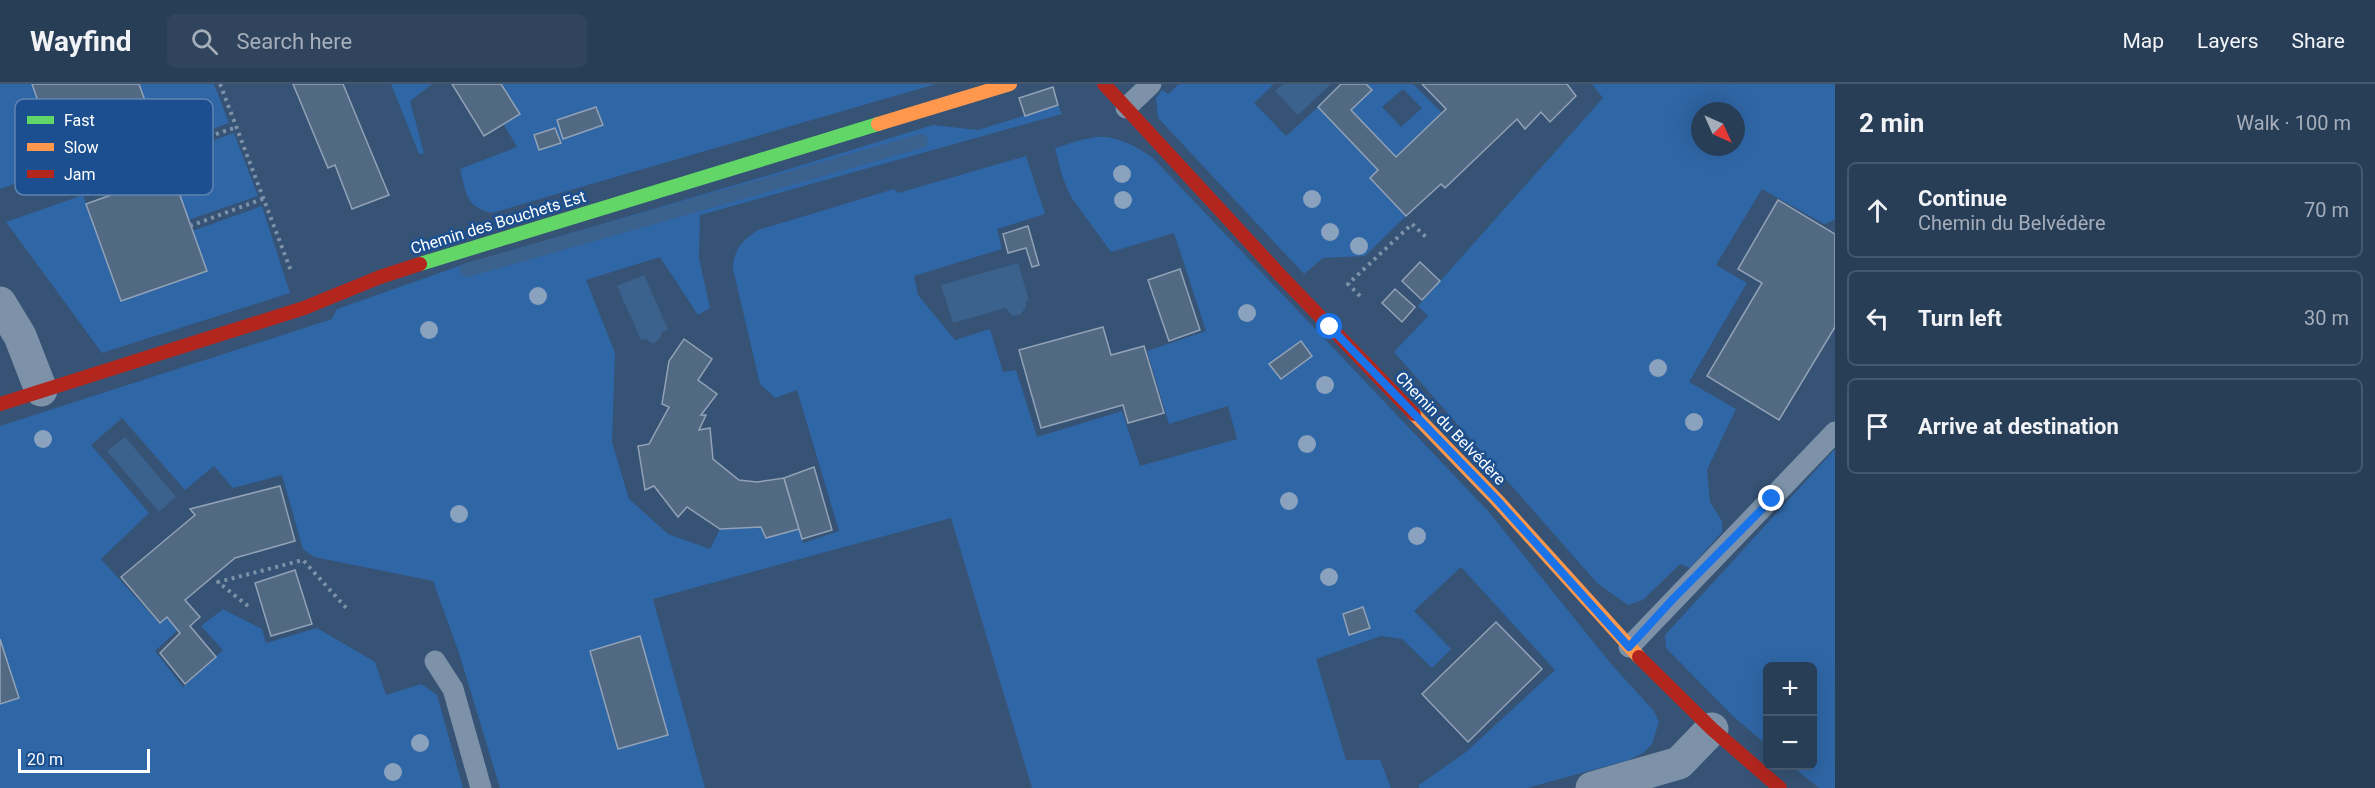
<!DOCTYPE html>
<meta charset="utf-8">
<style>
:root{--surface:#283e57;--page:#30455d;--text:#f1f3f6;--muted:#a5aeba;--line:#44576d}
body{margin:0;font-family:Roboto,sans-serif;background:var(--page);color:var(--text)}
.controls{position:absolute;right:18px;bottom:18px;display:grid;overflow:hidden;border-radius:9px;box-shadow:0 6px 24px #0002}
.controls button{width:54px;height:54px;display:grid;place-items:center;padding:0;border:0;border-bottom:2px solid var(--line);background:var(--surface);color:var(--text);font:30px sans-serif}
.compass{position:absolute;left:1691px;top:18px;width:54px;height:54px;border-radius:50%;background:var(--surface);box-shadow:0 6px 24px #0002;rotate:135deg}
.scale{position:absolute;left:18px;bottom:15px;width:132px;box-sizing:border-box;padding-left:6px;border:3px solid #fff;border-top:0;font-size:16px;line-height:21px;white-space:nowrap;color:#fff;-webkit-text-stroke:4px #1b4f8f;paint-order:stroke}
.stop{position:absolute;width:18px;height:18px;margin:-14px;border:4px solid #1a73e8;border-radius:50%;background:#fff}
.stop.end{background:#1a73e8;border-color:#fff;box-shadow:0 2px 6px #0008}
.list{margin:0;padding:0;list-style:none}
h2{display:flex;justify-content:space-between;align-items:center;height:78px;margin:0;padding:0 24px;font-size:26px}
h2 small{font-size:20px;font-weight:400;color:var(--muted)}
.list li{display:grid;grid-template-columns:39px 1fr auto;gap:18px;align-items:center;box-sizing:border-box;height:96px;margin:0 12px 12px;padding:0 12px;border:2px solid var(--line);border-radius:9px}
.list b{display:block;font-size:22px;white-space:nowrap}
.list p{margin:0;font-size:20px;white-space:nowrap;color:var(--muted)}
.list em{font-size:20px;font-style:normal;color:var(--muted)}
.icon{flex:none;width:33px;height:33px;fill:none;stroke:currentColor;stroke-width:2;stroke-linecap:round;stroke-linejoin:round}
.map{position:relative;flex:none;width:1835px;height:704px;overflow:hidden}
header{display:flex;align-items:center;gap:36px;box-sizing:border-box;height:84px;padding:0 30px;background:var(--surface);border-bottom:2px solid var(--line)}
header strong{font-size:28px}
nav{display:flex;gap:33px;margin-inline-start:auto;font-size:21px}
.search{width:420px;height:54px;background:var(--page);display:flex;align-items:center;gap:15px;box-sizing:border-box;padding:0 21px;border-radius:9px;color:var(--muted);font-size:22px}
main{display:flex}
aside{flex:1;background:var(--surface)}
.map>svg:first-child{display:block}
.green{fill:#2f66a5;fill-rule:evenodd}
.water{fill:#3b618d}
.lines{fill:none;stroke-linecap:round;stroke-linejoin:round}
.stream{stroke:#3b618d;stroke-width:14}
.building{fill:#526984;stroke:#92a2b6;stroke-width:1.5}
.path{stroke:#7d92a8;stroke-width:4;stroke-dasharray:3 4.5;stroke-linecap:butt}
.lane{stroke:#7d92a8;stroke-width:21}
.street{stroke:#7d92a8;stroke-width:33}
.fast{stroke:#63d668;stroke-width:14}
.slow{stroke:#ff974d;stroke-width:14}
.jam{stroke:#b3261e;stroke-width:14}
.tree{fill:#8aa2be}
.route{stroke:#1a73e8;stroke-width:8}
.labels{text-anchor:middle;stroke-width:5;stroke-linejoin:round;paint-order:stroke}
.street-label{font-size:16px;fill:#fff;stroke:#1b4f8f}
.key{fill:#1b4f8f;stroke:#5f84b1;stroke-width:1.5}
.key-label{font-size:16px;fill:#fff}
</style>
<header>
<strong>Wayfind</strong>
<div class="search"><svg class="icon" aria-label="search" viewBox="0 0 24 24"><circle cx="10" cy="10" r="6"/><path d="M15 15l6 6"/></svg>Search here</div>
<nav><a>Map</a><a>Layers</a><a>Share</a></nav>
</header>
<main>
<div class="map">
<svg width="1835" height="704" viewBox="0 0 1835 704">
<rect width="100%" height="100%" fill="#365274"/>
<g class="green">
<polygon points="0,0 32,0 62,83 0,105"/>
<polygon points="139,0 214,0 229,39 162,64"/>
<polygon points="391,0 432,0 410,17 424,69 419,70"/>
<path d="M501,0H936L492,129C465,123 466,108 460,85L517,63L504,41L520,30Z"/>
<polygon points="1179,0 1274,0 1254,19 1286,52 1318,23 1378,86 1370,94 1406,132 1365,172 1323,174 1304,190 1158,34 1156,14 1162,6 1168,10"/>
<path d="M1366,0H1413L1442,29L1396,73L1351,26L1372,7ZM1403,5L1422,24L1401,43L1382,23Z"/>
<path d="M1592,0H1835V136L1824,140L1762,105L1716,181L1747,199L1689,298L1736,325L1707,386L1710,418L1722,437V448L1690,484L1680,480L1643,516L1628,521L1597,499L1394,268L1428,232L1418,222L1603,14ZM1700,27H1736V63H1700Z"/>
<path d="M1058,21L1062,30L700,131L699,174L710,224L698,231L660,173L586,196L615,269L612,358L629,415L668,450L710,465L720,445L761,443L799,445L803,459L839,447L797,306L775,314L760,300L733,185C733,166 743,156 758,146L894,105L898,109L1026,72L1045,130L997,145L1002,165L914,192L918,211L955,256L990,245L1003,288L1016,286L1037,353L1122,327L1140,382L1237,355L1228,322L1169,340L1147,267L1206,247L1174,149L1111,168L1071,113L1062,92L1055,64C1068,60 1082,55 1096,53C1115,51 1138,63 1153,74L1488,427L1612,581L1654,627L1659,638L1652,660L1643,669L1629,676L1527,704H1419V701L1466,668L1555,586L1461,483L1414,527L1451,565L1432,584L1402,555L1381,552L1316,575L1346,676H1380L1391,704H1032L951,434L653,515L705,704H500L459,569L433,497L314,473L303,465L282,391L233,404L214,382L185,406L122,334L91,361L149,429L101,475L159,539L167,532L179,545L155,567L183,603L223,566L201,542L223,525L262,545L266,559L317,544L375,578L386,611L421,600L437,611L463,704H0V342L332,235L337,225L465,180L766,92L933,41L978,46Z"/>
<polygon points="234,49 258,112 188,136 166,73"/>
<polygon points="83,111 121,217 206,187 192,147 262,122 290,209 102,269 6,138"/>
<polygon points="1835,365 1835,704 1819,704 1792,682 1812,682 1812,582 1768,582 1767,661 1735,634 1666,564 1665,551"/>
</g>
<g class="water">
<polygon points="1283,0 1331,0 1298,31 1275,7"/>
<polygon points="1018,179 1029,216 1026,217 1026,223 1021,230 1013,232 1005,224 953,239 941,201"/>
<polygon points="644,191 668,245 662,248 660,254 653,260 645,255 641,256 617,202"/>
<polygon points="125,353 176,413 159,428 107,367"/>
</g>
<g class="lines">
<polyline class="stream" points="467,186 921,57"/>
</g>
<g class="building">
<polygon points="32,0 139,0 153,39 58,74"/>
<polygon points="293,0 343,0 389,111 352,125 335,81 328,84"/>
<polygon points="452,0 501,0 520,30 484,52"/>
<polygon points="1341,0 1366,0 1372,6 1351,26 1396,73 1446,25 1422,0 1567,0 1576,12 1550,38 1541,28 1525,45 1517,35 1445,104 1441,100 1406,132 1370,94 1378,86 1318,23"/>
<polygon points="1053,3 1058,21 1025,32 1019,14"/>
<polygon points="596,23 603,41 563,55 557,36"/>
<polygon points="555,44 561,59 539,66 534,51"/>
<polygon points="172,89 207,187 121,217 86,120"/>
<polygon points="1778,116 1835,150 1835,243 1779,336 1707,292 1762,199 1738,185"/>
<polygon points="1028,142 1039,181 1032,183 1026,164 1008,169 1003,150"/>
<polygon points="1420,178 1440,197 1422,216 1402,197"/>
<polygon points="1180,185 1200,246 1169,257 1148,196"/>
<polygon points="1395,205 1415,223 1402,238 1382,219"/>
<polygon points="1103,243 1111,271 1144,262 1164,329 1128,339 1123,321 1041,344 1019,266"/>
<polygon points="684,255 712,275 698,296 717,310 701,331 706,331 699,346 710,344 713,375 739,396 757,398 784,394 799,445 766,454 761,443 720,445 687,423 678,433 654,402 645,406 638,362 649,360 669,323 662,320 669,277"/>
<polygon points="1301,257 1312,272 1281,295 1269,280"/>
<polygon points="814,383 832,446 802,455 784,394"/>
<polygon points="280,402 295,457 235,474 185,516 200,533 190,542 216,573 185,600 160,569 180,549 167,533 160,539 121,493 195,431 190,425"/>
<polygon points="295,486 312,540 271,552 255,499"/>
<polygon points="1363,523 1370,544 1349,551 1343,530"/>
<polygon points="1496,538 1542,585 1468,658 1422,610"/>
<polygon points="640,552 668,651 618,665 590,567"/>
<polygon points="0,555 19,614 0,620"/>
</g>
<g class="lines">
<g class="path">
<polyline points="220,0 291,187"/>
<polyline points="159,69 237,43"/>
<polyline points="190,142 265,114"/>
<polyline points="1360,212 1348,200 1412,140 1426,153"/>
<polyline points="248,522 218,498 303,476 348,526"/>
</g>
<g class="lane">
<polyline points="1126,24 1151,0"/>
<polyline points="1629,563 1835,348"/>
<polyline points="435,577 453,605 481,704"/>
</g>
<g class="street">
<polyline points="0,219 20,252 41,306"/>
<polyline points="1592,704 1679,679 1712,645"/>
</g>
<polyline class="fast" points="420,180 878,40"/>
<g class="slow">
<polyline points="878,40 1010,0"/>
<polyline points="1414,330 1497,416 1639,573"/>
</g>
<g class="jam">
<polyline points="1104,0 1280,191 1414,330"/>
<polyline points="0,320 304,224 380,193 420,180"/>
<polyline points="1639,573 1712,645 1780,704"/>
</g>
</g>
<g class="tree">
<circle cx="1122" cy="90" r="9"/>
<circle cx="1312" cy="115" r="9"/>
<circle cx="1123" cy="116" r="9"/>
<circle cx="1330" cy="148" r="9"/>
<circle cx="1359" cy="162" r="9"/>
<circle cx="538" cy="212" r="9"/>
<circle cx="1247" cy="229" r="9"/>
<circle cx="429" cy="246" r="9"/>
<circle cx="1658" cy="284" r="9"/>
<circle cx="1325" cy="301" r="9"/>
<circle cx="1694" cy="338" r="9"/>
<circle cx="43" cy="355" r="9"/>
<circle cx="1307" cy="360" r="9"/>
<circle cx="1289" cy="417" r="9"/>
<circle cx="459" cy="430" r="9"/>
<circle cx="1417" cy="452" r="9"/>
<circle cx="1329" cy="493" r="9"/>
<circle cx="420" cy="659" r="9"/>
<circle cx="393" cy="688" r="9"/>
</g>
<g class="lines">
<polyline class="route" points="1330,243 1497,416 1629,563 1673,515 1772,415"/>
</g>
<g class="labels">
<g class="street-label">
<text transform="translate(498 138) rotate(-17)" y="6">Chemin des Bouchets Est</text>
<text transform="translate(1451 344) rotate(46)" y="6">Chemin du Belvédère</text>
</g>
</g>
<rect x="15" y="15" width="198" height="96" rx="9" class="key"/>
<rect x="27" y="32" width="27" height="8" fill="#63d668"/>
<rect x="27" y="59" width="27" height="8" fill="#ff974d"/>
<rect x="27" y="86" width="27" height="8" fill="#b3261e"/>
<g class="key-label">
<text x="64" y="42">Fast</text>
<text x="64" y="69">Slow</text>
<text x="64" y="96">Jam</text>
</g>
</svg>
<div class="controls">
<button>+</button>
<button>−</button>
</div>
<svg class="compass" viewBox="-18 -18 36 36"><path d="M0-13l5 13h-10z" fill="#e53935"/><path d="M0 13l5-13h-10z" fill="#a5aeba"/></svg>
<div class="scale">20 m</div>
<div class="stop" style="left:1330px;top:243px"></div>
<div class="stop end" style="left:1772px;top:415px"></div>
</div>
<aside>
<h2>2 min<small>Walk · 100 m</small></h2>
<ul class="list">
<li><svg class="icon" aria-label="ahead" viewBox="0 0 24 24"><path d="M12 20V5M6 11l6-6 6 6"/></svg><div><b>Continue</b><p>Chemin du Belvédère</p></div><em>70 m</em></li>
<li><svg class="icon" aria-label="left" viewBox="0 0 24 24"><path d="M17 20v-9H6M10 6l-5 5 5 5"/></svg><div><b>Turn left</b></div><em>30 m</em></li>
<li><svg class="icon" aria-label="arrive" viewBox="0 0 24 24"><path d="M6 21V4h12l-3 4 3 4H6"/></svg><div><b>Arrive at destination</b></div></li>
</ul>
</aside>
</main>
